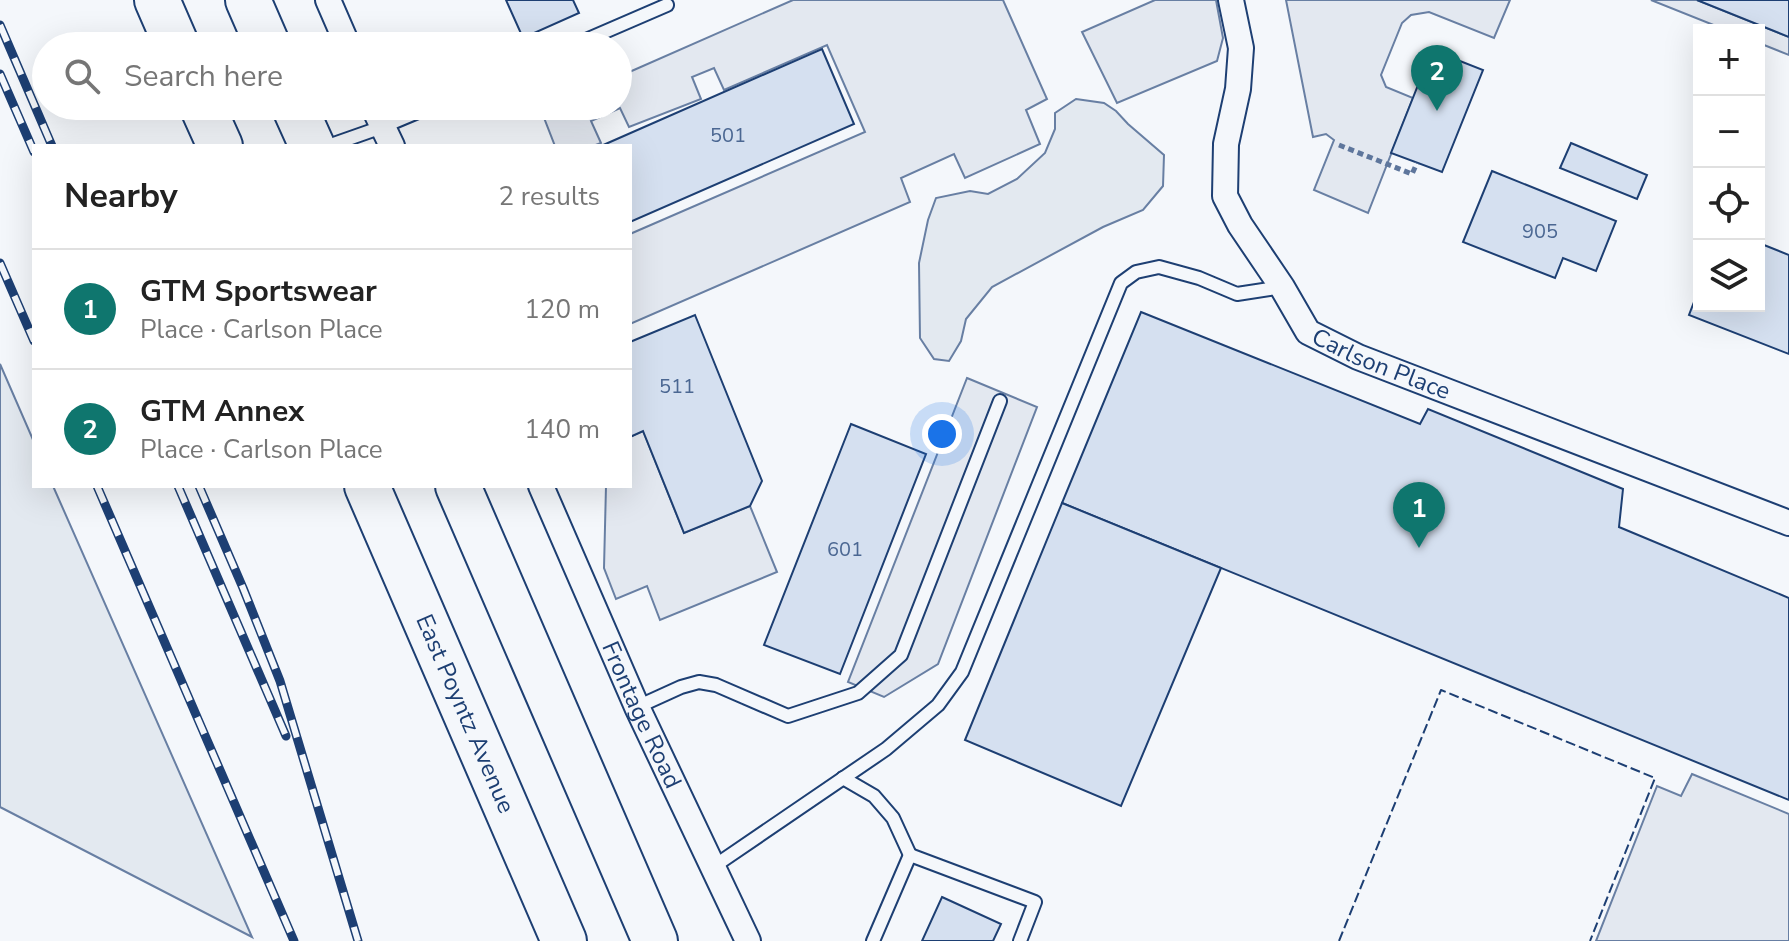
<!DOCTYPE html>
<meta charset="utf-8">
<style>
:root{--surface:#fff;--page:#f2f2f2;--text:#222;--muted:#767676;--line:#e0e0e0;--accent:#0f766e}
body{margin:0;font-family:"Nunito Sans",sans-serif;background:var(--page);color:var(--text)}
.controls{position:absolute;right:24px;top:24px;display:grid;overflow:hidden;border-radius:0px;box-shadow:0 8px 32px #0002}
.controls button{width:72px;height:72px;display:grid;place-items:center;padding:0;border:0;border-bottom:2px solid var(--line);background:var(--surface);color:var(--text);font:40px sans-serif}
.you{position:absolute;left:942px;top:434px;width:28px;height:28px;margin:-20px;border:6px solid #fff;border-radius:50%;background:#1a73e8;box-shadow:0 0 0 12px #1a73e833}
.badge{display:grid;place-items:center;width:52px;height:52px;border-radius:50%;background:var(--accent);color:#fff;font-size:26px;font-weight:700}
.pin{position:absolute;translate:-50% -66px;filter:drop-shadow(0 2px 4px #0008)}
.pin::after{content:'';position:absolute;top:42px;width:28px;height:24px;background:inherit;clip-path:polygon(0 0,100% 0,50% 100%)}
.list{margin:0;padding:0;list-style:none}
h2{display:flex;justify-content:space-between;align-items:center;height:104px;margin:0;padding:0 32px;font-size:34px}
h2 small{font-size:26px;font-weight:400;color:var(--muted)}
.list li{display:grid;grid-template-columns:52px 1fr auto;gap:24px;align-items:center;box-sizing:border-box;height:120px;padding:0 32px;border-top:2px solid var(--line)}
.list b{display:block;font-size:30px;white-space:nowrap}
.list p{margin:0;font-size:26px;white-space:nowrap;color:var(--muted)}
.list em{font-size:26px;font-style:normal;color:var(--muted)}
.icon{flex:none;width:44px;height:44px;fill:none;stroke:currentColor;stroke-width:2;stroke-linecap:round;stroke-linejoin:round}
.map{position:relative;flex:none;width:1789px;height:941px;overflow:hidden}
.search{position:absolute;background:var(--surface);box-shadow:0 8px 32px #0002;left:32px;top:32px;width:600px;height:88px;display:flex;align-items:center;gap:20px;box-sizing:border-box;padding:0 28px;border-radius:44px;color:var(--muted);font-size:30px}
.panel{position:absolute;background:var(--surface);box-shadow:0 8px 32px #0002;left:32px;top:144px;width:600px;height:344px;border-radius:0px}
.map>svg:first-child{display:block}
.green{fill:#e3e9f0;stroke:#687fa3;stroke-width:2}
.parking{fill:#e3e8f0;stroke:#687fa3;stroke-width:2}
.building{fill:#d5e0f0;stroke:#1d3f73;stroke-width:2}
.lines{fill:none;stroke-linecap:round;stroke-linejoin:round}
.lane-casing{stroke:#1d3f73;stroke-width:16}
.street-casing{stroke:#1d3f73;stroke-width:28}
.highway-casing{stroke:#1d3f73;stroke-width:48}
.path{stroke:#5e769c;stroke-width:5;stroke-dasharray:6 4;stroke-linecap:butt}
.lane{stroke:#f4f7fb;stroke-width:12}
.street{stroke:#f4f7fb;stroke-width:24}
.highway{stroke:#f4f7fb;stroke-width:44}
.rail-casing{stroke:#1d3f73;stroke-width:9}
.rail{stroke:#f4f7fb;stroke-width:6;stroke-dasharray:18;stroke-linecap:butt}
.fence{stroke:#1d3f73;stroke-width:2;stroke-dasharray:10 4;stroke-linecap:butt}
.labels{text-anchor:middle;stroke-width:6;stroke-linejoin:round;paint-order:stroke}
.number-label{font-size:20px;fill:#4b6792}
.street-label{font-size:24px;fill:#1d3f73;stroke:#f4f7fb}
</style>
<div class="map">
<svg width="1789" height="941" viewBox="0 0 1789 941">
<rect width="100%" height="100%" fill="#f4f7fb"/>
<g class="green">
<polygon points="1076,99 1104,103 1116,111 1128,124 1164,155 1163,186 1143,210 1103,227 992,287 966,319 961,341 949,361 934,359 920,338 919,263 928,220 936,198 970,191 988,194 1017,179 1045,153 1055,129 1055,113"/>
<polygon points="0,364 34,442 34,486 53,486 252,937 0,807"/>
</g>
<g class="parking">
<polygon points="793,0 1003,0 1047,99 1026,110 1040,144 965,178 954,154 901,178 910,202 630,324 630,234 865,132 827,45 724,90 714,68 692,77 701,99 629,127 620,108 591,121 601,143 593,146 555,146 541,110 551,106 618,106 618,77"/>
<polygon points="1155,0 1216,0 1223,38 1217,61 1117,103 1082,32"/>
<polygon points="1286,0 1510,0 1494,38 1429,12 1411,15 1402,23 1381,75 1386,87 1413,98 1368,213 1314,190 1334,140 1326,134 1313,137"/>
<polygon points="1651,0 1697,0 1789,37 1789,55 1759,43 1759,30 1726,30"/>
<polygon points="967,378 1037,407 938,664 884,697 848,682"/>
<polygon points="643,431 684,533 750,506 777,572 660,620 647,586 616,599 604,568 606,486 630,486 630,437"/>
<polygon points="1692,774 1789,814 1789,941 1596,941 1657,786 1681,796"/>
</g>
<g class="building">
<polygon points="506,0 573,0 579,13 523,38"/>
<polygon points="1697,0 1789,0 1789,37"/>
<polygon points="822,49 854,124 630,222 630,146 601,146"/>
<polygon points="1432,50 1483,70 1442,172 1391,153"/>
<polygon points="1571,143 1647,175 1637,199 1560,168"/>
<polygon points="1492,171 1616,221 1596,271 1563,258 1555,278 1463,242"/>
<polygon points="1759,243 1789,255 1789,354 1689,315 1699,289 1699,306 1759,306"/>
<polygon points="1141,312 1420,424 1428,409 1623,489 1619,527 1789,598 1789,800 1062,503"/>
<polygon points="695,315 762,481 750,506 684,533 643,431 630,437 630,342"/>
<polygon points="851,424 926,454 840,674 764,645"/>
<polygon points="1062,503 1221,568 1121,806 965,740"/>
<polygon points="942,897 1001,924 993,941 922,941"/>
</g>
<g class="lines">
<g class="lane-casing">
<g id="lane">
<polyline points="572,46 667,5"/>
<polyline points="328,146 382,127 432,106"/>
<polyline points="637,707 681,687 699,682 716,685 788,716 858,693 901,655 1000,401"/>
<polyline points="843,778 874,796 893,818 910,855"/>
<polyline points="713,867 886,749 938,705 962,672 1121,283 1136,272 1159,267 1199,278 1237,294 1282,287"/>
<polyline points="873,941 910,855 1035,902 1020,941"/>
</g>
</g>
<g class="street-casing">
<g id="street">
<polyline points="328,0 348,46"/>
<path id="s1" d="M1231,0L1241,48L1238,89L1226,144L1225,196L1240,225L1282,287L1308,332L1358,357L1789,523"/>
<polyline points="373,106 392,146"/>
<path id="s2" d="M541,486L637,707L748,941"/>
</g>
</g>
<g class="highway-casing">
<g id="highway">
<polyline points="157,0 177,46"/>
<polyline points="248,0 268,46"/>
<polyline points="202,106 220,146"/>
<polyline points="294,106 312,146"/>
<path id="s3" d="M367,486L564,941"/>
<polyline points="458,486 655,941"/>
</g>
</g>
<polyline class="path" points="1339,145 1412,174 1417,163"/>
<use href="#lane" class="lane"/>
<use href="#street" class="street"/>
<use href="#highway" class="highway"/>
<g class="rail-casing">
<g id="rail">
<polyline points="0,25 52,146"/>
<polyline points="0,74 34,152"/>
<polyline points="0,263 34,341"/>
<polyline points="97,486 294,941"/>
<polyline points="178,486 286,736"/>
<polyline points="199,486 243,588 280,681 358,941"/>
</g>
</g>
<use href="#rail" class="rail"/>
<polyline class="fence" points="1339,941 1441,690 1655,778 1590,941"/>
</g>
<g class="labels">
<g class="number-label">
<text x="728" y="142">501</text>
<text x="1540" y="238">905</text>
<text x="677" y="393">511</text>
<text x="845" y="556">601</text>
</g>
<g class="street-label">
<text dy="8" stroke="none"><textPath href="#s1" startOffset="438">Carlson Place</textPath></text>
<text dy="8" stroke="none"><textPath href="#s3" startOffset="248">East Poyntz Avenue</textPath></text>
<text dy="8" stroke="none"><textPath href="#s2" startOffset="250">Frontage Road</textPath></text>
</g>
</g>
</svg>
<div class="controls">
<button>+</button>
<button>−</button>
<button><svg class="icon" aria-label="locate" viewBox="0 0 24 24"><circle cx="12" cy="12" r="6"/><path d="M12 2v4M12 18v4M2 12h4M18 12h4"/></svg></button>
<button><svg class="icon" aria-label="layers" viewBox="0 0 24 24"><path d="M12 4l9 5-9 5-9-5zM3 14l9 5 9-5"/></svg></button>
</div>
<div class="you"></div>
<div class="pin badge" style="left:1419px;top:548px">1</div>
<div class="pin badge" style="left:1437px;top:111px">2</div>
<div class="search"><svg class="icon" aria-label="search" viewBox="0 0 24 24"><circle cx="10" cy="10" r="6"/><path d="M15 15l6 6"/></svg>Search here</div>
<section class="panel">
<h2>Nearby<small>2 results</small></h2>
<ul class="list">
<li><span class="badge">1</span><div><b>GTM Sportswear</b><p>Place · Carlson Place</p></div><em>120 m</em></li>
<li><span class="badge">2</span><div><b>GTM Annex</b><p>Place · Carlson Place</p></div><em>140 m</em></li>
</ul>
</section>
</div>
